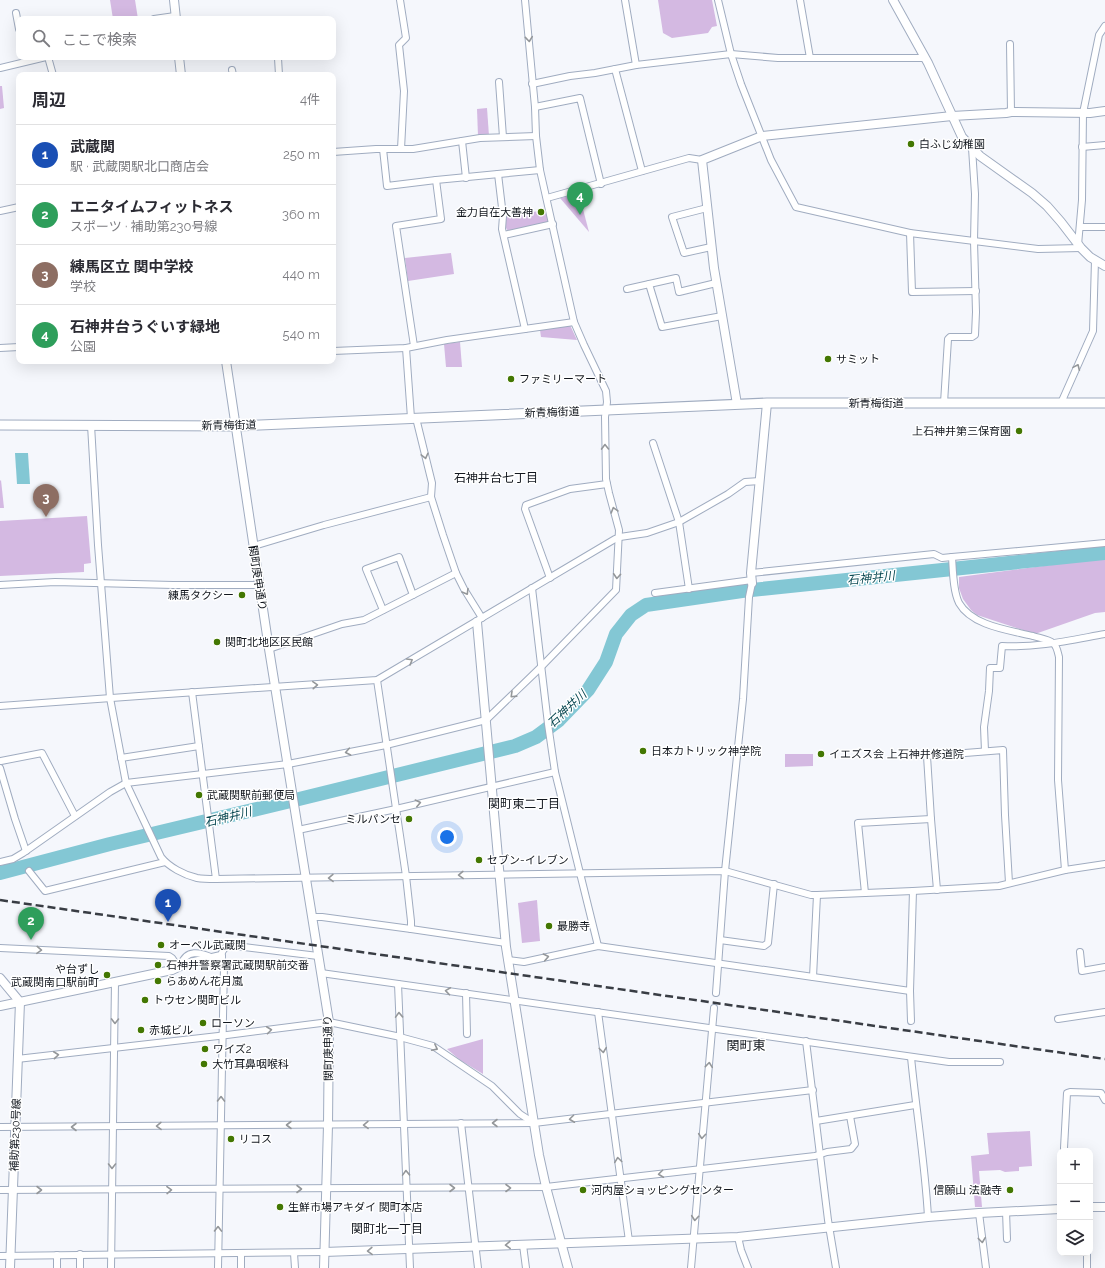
<!DOCTYPE html>
<html lang="ja">
<meta charset="utf-8">
<style>
:root{--surface:#fff;--page:#f2f2f3;--text:#2b2b33;--muted:#7c7c81;--line:#e1e1e2;--accent:#437702}
body{margin:0;font-family:Raleway,"Noto Sans JP",sans-serif;background:var(--page);color:var(--text)}
.controls{position:absolute;right:12px;bottom:12px;display:grid;overflow:hidden;border-radius:8px;box-shadow:0 4px 16px #0002}
.controls button{width:36px;height:36px;display:grid;place-items:center;padding:0;border:0;border-bottom:1px solid var(--line);background:var(--surface);color:var(--text);font:20px sans-serif}
.you{position:absolute;left:447px;top:837px;width:14px;height:14px;margin:-10px;border:3px solid #fff;border-radius:50%;background:#1a73e8;box-shadow:0 0 0 6px #1a73e833}
.badge{display:grid;place-items:center;width:26px;height:26px;border-radius:50%;background:var(--accent);color:#fff;font-size:13px;font-weight:700}
.pin{position:absolute;translate:-50% -33px;filter:drop-shadow(0 1px 2px #0008)}
.pin::after{content:'';position:absolute;top:21px;width:14px;height:12px;background:inherit;clip-path:polygon(0 0,100% 0,50% 100%)}
.list{margin:0;padding:0;list-style:none}
h2{display:flex;justify-content:space-between;align-items:center;height:52px;margin:0;padding:0 16px;font-size:17px}
h2 small{font-size:13px;font-weight:400;color:var(--muted)}
.list li{display:grid;grid-template-columns:26px 1fr auto;gap:12px;align-items:center;box-sizing:border-box;height:60px;padding:0 16px;border-top:1px solid var(--line)}
.list b{display:block;font-size:15px;white-space:nowrap}
.list p{margin:0;font-size:13px;white-space:nowrap;color:var(--muted)}
.list em{font-size:13px;font-style:normal;color:var(--muted)}
.icon{flex:none;width:22px;height:22px;fill:none;stroke:currentColor;stroke-width:2;stroke-linecap:round;stroke-linejoin:round}
.map{position:relative;flex:none;width:1105px;height:1268px;overflow:hidden}
.search{position:absolute;background:var(--surface);box-shadow:0 4px 16px #0002;left:16px;top:16px;width:320px;height:44px;display:flex;align-items:center;gap:10px;box-sizing:border-box;padding:0 14px;border-radius:8px;color:var(--muted);font-size:15px}
.panel{position:absolute;background:var(--surface);box-shadow:0 4px 16px #0002;left:16px;top:72px;width:320px;height:292px;border-radius:8px}
.map>svg:first-child{display:block}
.green{fill:#d4b9e2}
.water{fill:#83c7d4}
.lines{fill:none;stroke-linecap:round;stroke-linejoin:round}
.river{stroke:#83c7d4;stroke-width:14}
.minor-casing{stroke:#a0acc0;stroke-width:8}
.tertiary-casing{stroke:#a0acc0;stroke-width:10}
.secondary-casing{stroke:#a0acc0;stroke-width:11}
.minor{stroke:#fff;stroke-width:6}
.tertiary{stroke:#fff;stroke-width:8}
.secondary{stroke:#fff;stroke-width:9}
.rail{stroke:#393d44;stroke-width:2.5;stroke-dasharray:8 4;stroke-linecap:butt}
.oneway{stroke:#94979a}
.poi-dot{fill:#437702;stroke:#fff;stroke-width:1.5}
.labels{text-anchor:middle;stroke-width:3;stroke-linejoin:round;paint-order:stroke}
.poi-label{font-size:11px;fill:#12171e;stroke:#fff;text-anchor:start}
.street-label{font-size:11px;fill:#12171e;stroke:#fff}
.neighbourhood-label{font-size:12px;fill:#12171e;stroke:#fff}
.water-label{font-size:12px;font-style:italic;fill:#0b4a53;stroke:#fff}
.quarter-label{font-size:13px;fill:#12171e;stroke:#fff}
</style>
<div class="map">
<svg width="1105" height="1268" viewBox="0 0 1105 1268">
<rect width="100%" height="100%" fill="#f5f7fc"/>
<g class="green">
<polygon points="110,0 135,0 138,19 113,19"/>
<polygon points="658,0 712,0 717,26 712,27 708,33 672,38 663,33"/>
<polygon points="0,86 2,86 4,108 0,109"/>
<polygon points="487,108 489,136 478,136 477,109"/>
<polygon points="579,194 589,232 560,198"/>
<polygon points="546,210 548,221 546,223 508,231 506,228 506,216"/>
<polygon points="451,253 454,274 408,281 405,258"/>
<polygon points="570,325 577,340 541,337 540,330"/>
<polygon points="460,342 462,367 446,367 444,344"/>
<polygon points="1,480 4,508 0,508 0,481"/>
<polygon points="87,516 91,563 84,564 84,572 0,576 0,521"/>
<polygon points="1105,558 1105,612 1095,613 1035,634 977,615 971,610 963,599 959,588 959,577"/>
<polygon points="785,754 813,754 813,766 785,767"/>
<polygon points="537,900 540,941 522,943 518,903"/>
<polygon points="483,1039 483,1074 460,1060 447,1049"/>
<polygon points="1030,1131 1032,1166 1019,1167 1019,1171 1005,1172 1000,1170 979,1171 982,1207 975,1207 971,1156 989,1154 987,1133"/>
</g>
<polygon class="water" points="15,453 28,453 30,484 17,484"/>
<g class="lines">
<polyline class="river" points="0,873 110,844 299,799 515,746 536,737 559,720 588,690 606,662 616,634 631,615 646,605 742,591 1105,553"/>
<g class="minor-casing">
<g id="minor">
<polyline points="400,0 406,38 399,45 404,91 401,149"/>
<polyline points="625,0 636,65"/>
<polyline points="718,0 731,54 741,84 771,160 796,207 910,233 1038,249 1081,248"/>
<polyline points="800,0 810,58"/>
<polyline points="16,13 19,29"/>
<polyline points="154,19 175,16"/>
<polyline points="1010,44 1011,112"/>
<polyline points="48,57 53,75"/>
<polyline points="278,58 279,75"/>
<polyline points="0,68 46,57"/>
<polyline points="615,69 642,171"/>
<polyline points="232,70 233,75"/>
<polyline points="499,82 503,137"/>
<polyline points="532,84 570,76 595,73 636,65 731,54 778,58 925,58"/>
<polyline points="535,107 580,98 601,184"/>
<polyline points="462,141 466,178"/>
<polyline points="1082,147 1105,145"/>
<polyline points="383,149 387,186 436,180"/>
<polyline points="333,152 376,149 413,149 480,138 536,136"/>
<polyline points="498,174 503,216 502,229 525,329"/>
<polyline points="547,198 689,158 702,160"/>
<polyline points="707,208 672,217 684,253 711,247"/>
<polyline points="0,211 19,207"/>
<polyline points="1080,227 1105,227"/>
<polyline points="910,233 912,292 976,291"/>
<polyline points="504,235 553,224"/>
<polyline points="1078,245 1082,200 1083,113 1099,35 1105,26"/>
<polyline points="649,284 662,327 722,316"/>
<polyline points="627,289 676,278 679,292 716,283"/>
<polyline points="414,346 396,226 441,219 436,180 540,170"/>
<polyline points="0,348 19,347"/>
<polyline points="406,348 411,418"/>
<polyline points="333,351 406,348 447,340 574,322"/>
<polyline points="944,403 948,339 950,337 972,337 975,335 976,312 974,241 975,194 972,148"/>
<polyline points="1061,403 1093,331 1095,260"/>
<polyline points="416,418 432,483 431,497 443,535 456,573 464,589 482,618"/>
<path d="M91,425L98,545L110,698L126,783L161,857C169,867 184,875 197,878C203,879 210,879 216,879L725,871L811,895H817L913,891L999,886L1065,870L1105,864"/>
<polyline points="653,443 679,522 689,589"/>
<polyline points="254,546 324,525 431,497"/>
<path d="M952,557C953,571 953,591 959,603C972,626 1009,630 1033,636C1039,638 1048,639 1053,643C1057,646 1058,653 1059,657L1058,780L1065,870"/>
<polyline points="751,573 934,554 942,558 952,557 1105,543"/>
<polyline points="550,578 525,509 526,505 570,489 607,484"/>
<polyline points="0,585 55,582 173,585 260,585"/>
<polyline points="532,588 548,724 555,772 598,946"/>
<polyline points="655,593 752,580"/>
<polyline points="383,610 366,569 399,557 413,595"/>
<polyline points="269,649 342,624 364,620 456,573"/>
<polyline points="377,680 406,876 411,921 411,929"/>
<polyline points="192,692 216,879"/>
<polyline points="0,706 153,695 377,680 615,539 620,537 647,533 679,522 728,494 745,482 760,481"/>
<path d="M985,751L984,727L989,691L990,668H1000L1002,646C1037,648 1071,640 1105,634"/>
<polyline points="121,758 199,746"/>
<polyline points="1,761 42,753 75,816"/>
<polyline points="0,768 15,819 26,851"/>
<polyline points="298,830 396,809 555,772"/>
<polyline points="0,862 13,859 23,853 110,792 126,783 288,764 386,745 486,720 541,667 616,590 619,530 609,493 606,479 605,417 607,402 606,391 584,345 574,322 540,170 536,136 535,107 525,0"/>
<polyline points="29,871 45,891 165,862"/>
<polyline points="937,890 931,819 927,756 1003,750 1005,815 1009,883"/>
<polyline points="865,893 858,823 931,819"/>
<polyline points="312,917 322,917 411,929 506,943"/>
<polyline points="720,940 764,946 768,943 774,884"/>
<polyline points="0,948 169,956 172,958 178,967"/>
<polyline points="1080,952 1082,971 1105,967"/>
<polyline points="508,960 524,962 598,946 910,991"/>
<path d="M181,965C186,949 200,952 213,958"/>
<polyline points="321,973 949,1062 1000,1062"/>
<polyline points="813,977 817,895"/>
<polyline points="398,984 410,1268"/>
<polyline points="466,993 467,1034"/>
<polyline points="716,993 725,871 743,699 749,597 752,583"/>
<polyline points="598,1012 629,1241"/>
<polyline points="1058,1019 1105,1012"/>
<polyline points="911,1021 910,991 913,891"/>
<polyline points="806,1041 828,1220 836,1268"/>
<path d="M911,1057C916,1110 925,1163 928,1217"/>
<polyline points="17,1059 227,1035 329,1022 396,1036 433,1046 492,1086 520,1114 534,1123"/>
<polyline points="816,1121 915,1105"/>
<polyline points="461,1123 478,1268"/>
<polyline points="0,1127 534,1123 813,1090"/>
<polyline points="1065,1151 1064,1148 1067,1093 1070,1092 1101,1093 1105,1100"/>
<polyline points="0,1190 546,1187 815,1156 827,1152 851,1149 855,1144 850,1116"/>
<polyline points="1006,1211 1007,1239"/>
<polyline points="979,1213 986,1268"/>
<polyline points="738,1237 741,1250 748,1268"/>
<polyline points="523,1245 526,1268"/>
<polyline points="294,1253 295,1268"/>
<polyline points="1087,1253 1087,1268"/>
<polyline points="0,1256 324,1252"/>
<polyline points="57,1268 57,1255"/>
<polyline points="80,1268 80,1254"/>
<polyline points="111,1268 115,982"/>
<path d="M218,1268L224,966C221,956 219,953 228,945L318,956"/>
<polyline points="241,1268 241,1254"/>
<polyline points="691,1268 714,1008"/>
</g>
</g>
<g class="tertiary-casing">
<g id="tertiary">
<polyline points="174,0 176,19"/>
<polyline points="893,0 928,63 962,137 980,156 1032,193 1047,206 1061,222 1081,248 1090,257 1105,266"/>
<polyline points="179,57 181,75"/>
<polyline points="226,361 269,649 329,1022 328,1125 324,1268"/>
<polyline points="737,404 714,268 702,160 762,136 952,116 1006,113 1011,112 1090,113 1105,111"/>
<polyline points="752,583 751,573 767,403"/>
<polyline points="477,622 506,947 539,1155 546,1187 568,1268"/>
<polyline points="0,978 20,1002 10,1268"/>
<polyline points="0,1006 172,970 185,964 221,956"/>
<polyline points="1090,1207 1105,1207"/>
<polyline points="324,1252 738,1237 928,1217 979,1213 1060,1209"/>
</g>
</g>
<g class="secondary-casing">
<polyline id="secondary" points="0,425 236,426 767,403 1105,403"/>
</g>
<use href="#minor" class="minor"/>
<use href="#tertiary" class="tertiary"/>
<use href="#secondary" class="secondary"/>
<polyline class="rail" points="0,900 1105,1059"/>
</g>
<defs><path id="oneway-chevron" d="M-2-3.5L2.5 0L-2 3.5" fill="none" stroke-width="1.6" stroke-linecap="round" stroke-linejoin="round"/></defs>
<g class="oneway">
<use href="#oneway-chevron" transform="translate(529 39) rotate(84)"/>
<use href="#oneway-chevron" transform="translate(1077 367) rotate(-66)"/>
<use href="#oneway-chevron" transform="translate(605 447) rotate(-91)"/>
<use href="#oneway-chevron" transform="translate(425 456) rotate(76)"/>
<use href="#oneway-chevron" transform="translate(614 510) rotate(-106)"/>
<use href="#oneway-chevron" transform="translate(617 576) rotate(94)"/>
<use href="#oneway-chevron" transform="translate(466 592) rotate(59)"/>
<use href="#oneway-chevron" transform="translate(410 661) rotate(-30)"/>
<use href="#oneway-chevron" transform="translate(315 685) rotate(-4)"/>
<use href="#oneway-chevron" transform="translate(513 695) rotate(136)"/>
<use href="#oneway-chevron" transform="translate(348 752) rotate(169)"/>
<use href="#oneway-chevron" transform="translate(418 803) rotate(-13)"/>
<use href="#oneway-chevron" transform="translate(461 875) rotate(178)"/>
<use href="#oneway-chevron" transform="translate(331 878) rotate(179)"/>
<use href="#oneway-chevron" transform="translate(39 950) rotate(3)"/>
<use href="#oneway-chevron" transform="translate(546 957) rotate(-12)"/>
<use href="#oneway-chevron" transform="translate(448 991) rotate(-172)"/>
<use href="#oneway-chevron" transform="translate(399 1015) rotate(-92)"/>
<use href="#oneway-chevron" transform="translate(115 1021) rotate(91)"/>
<use href="#oneway-chevron" transform="translate(269 1030) rotate(-7)"/>
<use href="#oneway-chevron" transform="translate(435 1048) rotate(27)"/>
<use href="#oneway-chevron" transform="translate(603 1050) rotate(83)"/>
<use href="#oneway-chevron" transform="translate(56 1055) rotate(-6)"/>
<use href="#oneway-chevron" transform="translate(709 1065) rotate(-84)"/>
<use href="#oneway-chevron" transform="translate(221 1099) rotate(-89)"/>
<use href="#oneway-chevron" transform="translate(572 1119) rotate(173)"/>
<use href="#oneway-chevron" transform="translate(495 1123) rotate(180)"/>
<use href="#oneway-chevron" transform="translate(289 1125) rotate(-180)"/>
<use href="#oneway-chevron" transform="translate(366 1125) rotate(179)"/>
<use href="#oneway-chevron" transform="translate(159 1126) rotate(179)"/>
<use href="#oneway-chevron" transform="translate(74 1127) rotate(180)"/>
<use href="#oneway-chevron" transform="translate(702 1136) rotate(95)"/>
<use href="#oneway-chevron" transform="translate(618 1160) rotate(-98)"/>
<use href="#oneway-chevron" transform="translate(112 1166) rotate(90)"/>
<use href="#oneway-chevron" transform="translate(406 1173) rotate(-92)"/>
<use href="#oneway-chevron" transform="translate(661 1174) rotate(173)"/>
<use href="#oneway-chevron" transform="translate(452 1188)"/>
<use href="#oneway-chevron" transform="translate(508 1188)"/>
<use href="#oneway-chevron" transform="translate(299 1189)"/>
<use href="#oneway-chevron" transform="translate(39 1190)"/>
<use href="#oneway-chevron" transform="translate(169 1190) rotate(-1)"/>
<use href="#oneway-chevron" transform="translate(695 1218) rotate(95)"/>
<use href="#oneway-chevron" transform="translate(218 1229) rotate(-89)"/>
<use href="#oneway-chevron" transform="translate(982 1240) rotate(83)"/>
<use href="#oneway-chevron" transform="translate(508 1245) rotate(178)"/>
<use href="#oneway-chevron" transform="translate(370 1251) rotate(178)"/>
</g>
<g class="poi-dot">
<circle cx="911" cy="144" r="4"/>
<circle cx="541" cy="212" r="4"/>
<circle cx="828" cy="359" r="4"/>
<circle cx="511" cy="379" r="4"/>
<circle cx="1019" cy="431" r="4"/>
<circle cx="242" cy="595" r="4"/>
<circle cx="217" cy="642" r="4"/>
<circle cx="643" cy="751" r="4"/>
<circle cx="821" cy="754" r="4"/>
<circle cx="199" cy="795" r="4"/>
<circle cx="409" cy="819" r="4"/>
<circle cx="479" cy="860" r="4"/>
<circle cx="549" cy="926" r="4"/>
<circle cx="161" cy="945" r="4"/>
<circle cx="158" cy="965" r="4"/>
<circle cx="107" cy="975" r="4"/>
<circle cx="158" cy="981" r="4"/>
<circle cx="145" cy="1000" r="4"/>
<circle cx="203" cy="1023" r="4"/>
<circle cx="141" cy="1030" r="4"/>
<circle cx="205" cy="1049" r="4"/>
<circle cx="204" cy="1064" r="4"/>
<circle cx="231" cy="1139" r="4"/>
<circle cx="583" cy="1190" r="4"/>
<circle cx="1010" cy="1190" r="4"/>
<circle cx="280" cy="1207" r="4"/>
</g>
<g class="labels">
<g class="poi-label">
<text x="919" y="148">白ふじ幼稚園</text>
<text x="533" y="216" text-anchor="end">金力自在大善神</text>
<text x="836" y="363">サミット</text>
<text x="519" y="383">ファミリーマート</text>
<text x="1011" y="435" text-anchor="end">上石神井第三保育園</text>
<text x="234" y="599" text-anchor="end">練馬タクシー</text>
<text x="225" y="646">関町北地区区民館</text>
<text x="651" y="755">日本カトリック神学院</text>
<text x="829" y="758">イエズス会 上石神井修道院</text>
<text x="207" y="799">武蔵関駅前郵便局</text>
<text x="401" y="823" text-anchor="end">ミルパンセ</text>
<text x="487" y="864">セブン-イレブン</text>
<text x="557" y="930">最勝寺</text>
<text x="169" y="949">オーベル武蔵関</text>
<text x="166" y="969">石神井警察署武蔵関駅前交番</text>
<text x="99" y="973" text-anchor="end">や台ずし<tspan x="99" dy="13">武蔵関南口駅前町</tspan></text>
<text x="166" y="985">らあめん花月嵐</text>
<text x="153" y="1004">トウセン関町ビル</text>
<text x="211" y="1027">ローソン</text>
<text x="149" y="1034">赤城ビル</text>
<text x="213" y="1053">ワイズ2</text>
<text x="212" y="1068">大竹耳鼻咽喉科</text>
<text x="239" y="1143">リコス</text>
<text x="591" y="1194">河内屋ショッピングセンター</text>
<text x="1002" y="1194" text-anchor="end">信願山 法融寺</text>
<text x="288" y="1211">生鮮市場アキダイ 関町本店</text>
</g>
<g class="street-label">
<text x="876" y="407">新青梅街道</text>
<text transform="translate(552 412) rotate(-2)" y="4">新青梅街道</text>
<text transform="translate(229 425) rotate(-1)" y="4">新青梅街道</text>
<text transform="translate(258 578) rotate(81)" y="4">関町庚申通り</text>
<text transform="translate(328 1048) rotate(-91)" y="4">関町庚申通り</text>
<text transform="translate(15 1135) rotate(-88)" y="4">補助第230号線</text>
</g>
<g class="neighbourhood-label">
<text x="496" y="482">石神井台七丁目</text>
<text x="524" y="808">関町東二丁目</text>
<text x="387" y="1233">関町北一丁目</text>
</g>
<g class="water-label">
<text transform="translate(871 578) rotate(-6)" y="4">石神井川</text>
<text transform="translate(567 709) rotate(-43)" y="4">石神井川</text>
<text transform="translate(228 817) rotate(-14)" y="4">石神井川</text>
</g>
<g class="quarter-label">
<text x="746" y="1050">関町東</text>
</g>
</g>
</svg>
<div class="controls">
<button>+</button>
<button>−</button>
<button><svg class="icon" aria-label="layers" viewBox="0 0 24 24"><path d="M12 4l9 5-9 5-9-5zM3 14l9 5 9-5"/></svg></button>
</div>
<div class="you"></div>
<div class="pin badge" style="left:168px;top:922px;background:#1a4fb4">1</div>
<div class="pin badge" style="left:31px;top:940px;background:#2e9e5b">2</div>
<div class="pin badge" style="left:46px;top:517px;background:#8d6e63">3</div>
<div class="pin badge" style="left:580px;top:215px;background:#2e9e5b">4</div>
<div class="search"><svg class="icon" aria-label="search" viewBox="0 0 24 24"><circle cx="10" cy="10" r="6"/><path d="M15 15l6 6"/></svg>ここで検索</div>
<section class="panel">
<h2>周辺<small>4件</small></h2>
<ul class="list">
<li><span class="badge" style="background:#1a4fb4">1</span><div><b>武蔵関</b><p>駅 · 武蔵関駅北口商店会</p></div><em>250 m</em></li>
<li><span class="badge" style="background:#2e9e5b">2</span><div><b>エニタイムフィットネス</b><p>スポーツ · 補助第230号線</p></div><em>360 m</em></li>
<li><span class="badge" style="background:#8d6e63">3</span><div><b>練馬区立 関中学校</b><p>学校</p></div><em>440 m</em></li>
<li><span class="badge" style="background:#2e9e5b">4</span><div><b>石神井台うぐいす緑地</b><p>公園</p></div><em>540 m</em></li>
</ul>
</section>
</div>
